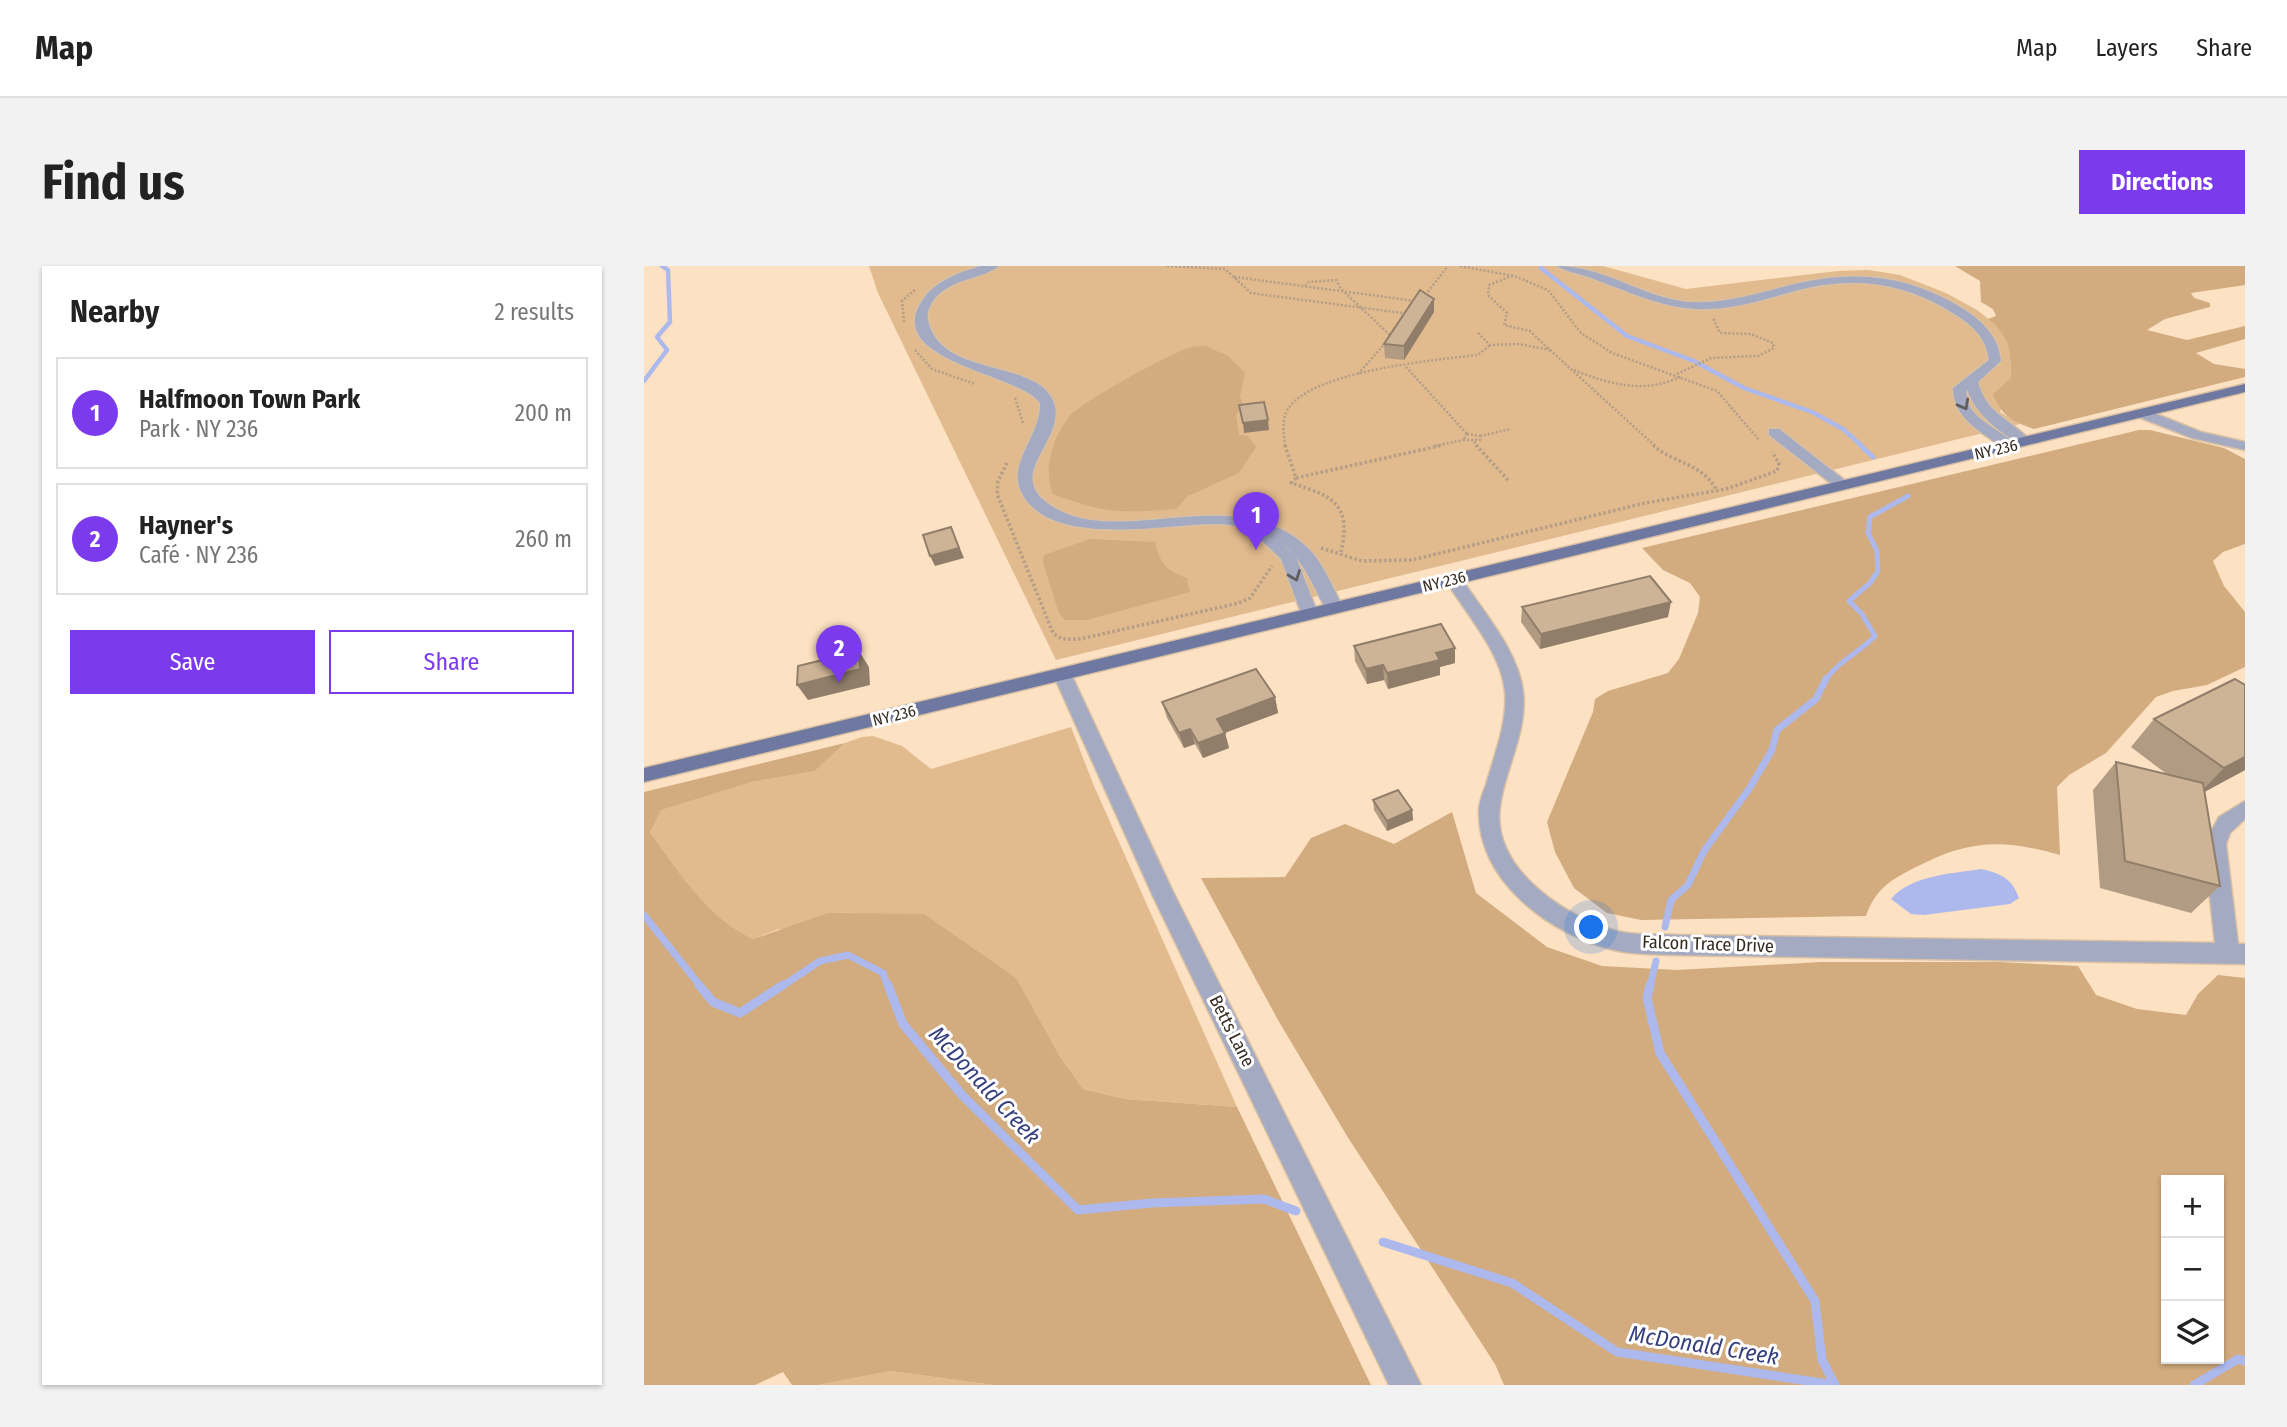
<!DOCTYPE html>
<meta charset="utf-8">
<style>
:root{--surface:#fff;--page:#f2f2f2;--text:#222;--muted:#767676;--line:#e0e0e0;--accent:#7c3aed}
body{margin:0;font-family:"Fira Sans Condensed",sans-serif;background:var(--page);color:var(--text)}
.controls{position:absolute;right:21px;bottom:21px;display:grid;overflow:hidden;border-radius:0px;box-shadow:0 2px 5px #0004}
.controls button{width:63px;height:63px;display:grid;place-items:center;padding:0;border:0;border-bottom:2px solid var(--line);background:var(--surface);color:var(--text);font:35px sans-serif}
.you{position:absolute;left:948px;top:662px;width:24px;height:24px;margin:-18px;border:5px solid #fff;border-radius:50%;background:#1a73e8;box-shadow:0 0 0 10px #1a73e833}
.badge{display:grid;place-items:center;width:46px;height:46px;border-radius:50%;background:var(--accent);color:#fff;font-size:23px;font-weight:700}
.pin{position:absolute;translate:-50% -58px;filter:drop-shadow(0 2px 4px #0008)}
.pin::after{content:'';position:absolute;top:37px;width:24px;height:21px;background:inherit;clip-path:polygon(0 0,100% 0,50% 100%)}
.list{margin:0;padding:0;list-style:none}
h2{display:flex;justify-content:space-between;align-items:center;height:91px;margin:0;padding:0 28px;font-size:30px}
h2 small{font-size:23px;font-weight:400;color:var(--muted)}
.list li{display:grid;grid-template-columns:46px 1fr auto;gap:21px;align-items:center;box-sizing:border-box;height:112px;margin:0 14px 14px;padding:0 14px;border:2px solid var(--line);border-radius:0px}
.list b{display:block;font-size:26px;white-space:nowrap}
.list p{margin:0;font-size:23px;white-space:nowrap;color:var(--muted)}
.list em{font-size:23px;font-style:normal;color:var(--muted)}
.actions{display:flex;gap:14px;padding:21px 28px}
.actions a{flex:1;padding:16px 0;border:2px solid var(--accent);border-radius:0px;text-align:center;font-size:24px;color:var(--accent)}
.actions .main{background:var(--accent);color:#fff}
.icon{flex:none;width:38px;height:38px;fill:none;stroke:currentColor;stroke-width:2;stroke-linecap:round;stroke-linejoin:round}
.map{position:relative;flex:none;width:1601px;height:1119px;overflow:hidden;border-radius:0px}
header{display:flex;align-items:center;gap:42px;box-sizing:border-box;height:98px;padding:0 35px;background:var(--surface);border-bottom:2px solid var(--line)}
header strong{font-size:33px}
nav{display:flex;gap:38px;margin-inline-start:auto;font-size:24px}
.intro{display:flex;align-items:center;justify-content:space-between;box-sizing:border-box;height:168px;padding:0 42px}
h1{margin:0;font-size:49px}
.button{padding:18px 32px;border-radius:0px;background:var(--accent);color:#fff;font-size:24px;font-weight:700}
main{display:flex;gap:42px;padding:0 42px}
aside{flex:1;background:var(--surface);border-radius:0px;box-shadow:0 2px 5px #0004}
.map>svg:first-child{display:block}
.green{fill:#e1ba8e}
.forest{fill:#d2ab7e;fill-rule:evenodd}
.water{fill:#adb9ed}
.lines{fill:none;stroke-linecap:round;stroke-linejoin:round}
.stream-far3{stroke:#adb9ed;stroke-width:4.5}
.stream-far2{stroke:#adb9ed;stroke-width:5}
.stream-far1{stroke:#adb9ed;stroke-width:7}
.stream{stroke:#adb9ed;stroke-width:9}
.minor-casing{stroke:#d8c0a5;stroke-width:3}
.major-casing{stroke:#d8c0a5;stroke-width:3}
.path-far1{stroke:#b39e87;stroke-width:2.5;stroke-dasharray:2 2;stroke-linecap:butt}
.path{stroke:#b39e87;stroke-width:3.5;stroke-dasharray:2.5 2.5;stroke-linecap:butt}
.minor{fill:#a4aac1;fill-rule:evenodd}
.major{fill:#6e78a1;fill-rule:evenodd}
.wall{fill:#b19b82}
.shaded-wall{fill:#907e6a}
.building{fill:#ceb497;stroke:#907e6a;stroke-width:2}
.oneway{stroke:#615d60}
.labels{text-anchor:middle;stroke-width:6;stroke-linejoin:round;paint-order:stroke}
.far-street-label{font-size:16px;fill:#352a1f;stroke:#fff}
.street-label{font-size:18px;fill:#352a1f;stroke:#fff}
.near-water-label{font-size:23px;font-style:italic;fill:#37407f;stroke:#fff}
</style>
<header>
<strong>Map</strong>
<nav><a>Map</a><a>Layers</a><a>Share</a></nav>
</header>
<div class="intro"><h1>Find us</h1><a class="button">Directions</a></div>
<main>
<aside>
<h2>Nearby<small>2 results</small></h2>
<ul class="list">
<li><span class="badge">1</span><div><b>Halfmoon Town Park</b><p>Park · NY 236</p></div><em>200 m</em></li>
<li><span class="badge">2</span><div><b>Hayner's</b><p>Café · NY 236</p></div><em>260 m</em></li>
</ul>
<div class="actions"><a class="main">Save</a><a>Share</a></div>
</aside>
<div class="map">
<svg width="1601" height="1119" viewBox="0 0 1601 1119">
<rect width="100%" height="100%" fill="#fce1c3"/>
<g class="green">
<polygon points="225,0 959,0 1042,23 1194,5 1224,4 1256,9 1302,27 1333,44 1356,62 1368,80 1367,112 1356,146 1376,158 412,394 234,27"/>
<path d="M427,461L450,520L593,841L481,833L439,823L413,786L135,663L109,673C63,651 34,607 6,566L16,544L108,516L171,505L201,477L218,471L229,470L258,480L287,503Z"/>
<polygon points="247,1105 349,1119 174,1119"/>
</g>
<g class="forest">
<path d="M1311,0H1601V19L1547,27L1550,32L1566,37V41L1521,53L1503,64L1543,74L1601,60V73L1552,87L1570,98L1601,103V111L1390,163C1367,155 1358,150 1349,128L1367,112C1368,86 1366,70 1344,53L1352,50L1349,43L1337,36L1336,15Z"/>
<path d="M562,80L584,90L601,107L596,130L599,139L592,149L595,169L604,170L612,181L595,207L544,230L532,243C478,247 461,248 409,228C399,202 408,175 424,152C433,138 527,87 545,82C550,80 556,80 562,80Z"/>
<path d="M1495,164H1506L1580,182L1601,193V278L1579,286L1569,295L1580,320L1601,346V401L1563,419L1529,425L1512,431L1462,487L1425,509L1413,521L1416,589C1358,572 1323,574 1270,602C1246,614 1231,624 1222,650L997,654L963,647L930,622L911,586L903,556L949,446L951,433L964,425L1024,407L1035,393L1054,347L1056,331L1046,317L1019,304L998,282Z"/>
<path d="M446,273L511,276C516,297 522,305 543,312L546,326L443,354H421L415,347L399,297L400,289Z"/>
<path d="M201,477L171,505L108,516L17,544L6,566C34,606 63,651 109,673L184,647L280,648L372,712L413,786L439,823L481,833L593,841L727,1119H349L247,1105L174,1119H148L139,1106L111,1119H0V526Z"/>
<path d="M808,546L832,627L903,681L958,700L1033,704L1177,696H1355L1434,700L1452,729L1493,743L1542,749L1554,728L1574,709L1601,712V1119H860L851,1098L703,870L634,754L557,612L641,611L667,572L701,558L750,578ZM1522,914H1575V1093H1522Z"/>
</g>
<path class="water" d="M1337,603C1356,607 1368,612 1375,632L1366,638L1280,649L1267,648L1247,633C1267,609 1307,608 1337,603Z"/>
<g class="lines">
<g class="stream-far3">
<polyline points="897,2 983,70 1050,95 1100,122 1168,146 1199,163 1218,180"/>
<polyline points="0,115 23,84 13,71 26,56 24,4 18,0"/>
</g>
<g class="stream-far2">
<polyline points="1216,179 1229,191"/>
<path d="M1181,415C1194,395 1215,387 1231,370L1218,348L1205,335L1226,317L1234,305L1233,285L1224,267L1226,251L1264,230"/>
</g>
<g class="stream-far1">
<polyline points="0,649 57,721"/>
<polyline points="1021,661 1027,634 1044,619 1060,585 1105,523 1128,484 1133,464 1172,433 1182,413"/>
<polyline points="137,721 176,695 204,689 239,707 244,721"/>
<polyline points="1006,721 1012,695"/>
</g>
<g class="stream">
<polyline points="55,719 69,736 96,747 139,719"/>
<polyline points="244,719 259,758 318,829 434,944 508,937 620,933 652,945"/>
<polyline points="1006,719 1003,732 1016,787 1171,1035 1178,1094 1191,1119"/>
<polyline points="739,976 868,1017 973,1086 1191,1119"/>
<polyline points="1550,1119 1594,1093 1601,1095"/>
</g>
<g class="minor-casing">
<g id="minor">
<path d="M337,0H355C338,13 312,12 294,29C286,37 281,47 285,58C300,112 395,93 410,137C423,178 349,213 419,246C442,257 469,256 493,255C552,251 617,237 664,282C680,298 689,322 699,342L696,346H684C668,320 662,297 638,277L652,291L674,348L665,353L659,352L637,293L615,272L623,267C607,262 593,259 576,258C526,256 402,286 376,223C365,196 398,166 396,137C376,108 246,96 275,40C287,16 313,7 337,0Z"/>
<path d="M913,0C960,0 999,32 1045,36C1077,38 1108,29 1139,21C1202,4 1256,6 1313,39C1336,53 1354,68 1357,95L1334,116C1342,148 1368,154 1388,176L1376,179C1354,164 1332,149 1323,123C1318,152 1357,162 1373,180L1361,183C1339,167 1309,153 1309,122L1345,94C1342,70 1327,58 1307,46C1253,13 1203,10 1144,27C1118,34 1092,42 1065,43C1023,45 986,26 947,12C937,8 922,6 913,0Z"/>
<polygon points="1492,144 1502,144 1557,166 1601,176 1601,184 1548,172 1492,150"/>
<polygon points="1125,163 1135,163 1203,216 1203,222 1193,222 1125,169"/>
<path d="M809,308L815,309C837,343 874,384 879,425C884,466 861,502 856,540C847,600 916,647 965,663C987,670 1011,668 1034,669L1571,677L1560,578L1575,551L1601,535V553L1586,567L1582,578L1594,678H1601V698L1034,689C1013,688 991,689 970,684C907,669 834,616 835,545C835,536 839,527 842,519C850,490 864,456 861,425C857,385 821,347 801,313Z"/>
<polygon points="418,402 427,408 530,628 777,1119 745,1119 508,628 409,408"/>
</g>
</g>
<g class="major-casing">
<polygon id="major" points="1601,118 1601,126 0,516 0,502"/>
</g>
<g class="path-far1">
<polyline points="523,0 581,3 607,27 765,48"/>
<polyline points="816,0 870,10 904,24 937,67 968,87 1073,125 1116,175"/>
<polyline points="590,11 772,35"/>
<polyline points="661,20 665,16 692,14 697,23 748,71"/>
<polyline points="779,32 804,0"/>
<polyline points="260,56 258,35 272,23"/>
<polyline points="834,67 846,79 875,78 906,84 886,65 860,59 863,47 844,29 845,19 868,10"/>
<polyline points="271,84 288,103 331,118"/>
<polyline points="906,84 1011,180"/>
<polyline points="762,101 823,168"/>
<path d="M930,104C966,119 1002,128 1038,110"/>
<polyline points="714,108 745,73"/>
<polyline points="1033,108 1067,92 1114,90 1130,82 1129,77 1107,68 1076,67 1069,52"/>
<polyline points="371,132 379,157"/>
<polygon points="823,168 836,170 836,174 819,174"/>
<polyline points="836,170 867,163"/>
<polyline points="830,176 834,180"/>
<path d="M641,180C640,169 637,154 644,143C668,105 790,94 834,89L846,79"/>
<polyline points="791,180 819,174"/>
</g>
<g class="path">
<polyline points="641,179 652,212 799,179"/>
<polyline points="832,179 864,214"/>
<path d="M1009,179C1030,198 1059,197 1073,225"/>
<polyline points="363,197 354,215 353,228 409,367 418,373 436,373 595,337 606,332 628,300"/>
<path d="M652,212L647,217C689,230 708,238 697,286"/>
<polyline points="677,282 718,295 768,294 1001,237 1082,223 1133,205 1135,197 1128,186"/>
</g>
<use href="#minor" class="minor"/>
<use href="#major" class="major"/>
</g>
<g class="wall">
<polygon points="790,33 790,46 760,94 741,92 740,78"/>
<polygon points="878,341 1024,351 896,383 877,356"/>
<polygon points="710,380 811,397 796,401 796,409 744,423 740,414 723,418 711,395"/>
<polygon points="631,431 634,447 581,467 585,482 559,492 551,478 540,482 523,452 518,436"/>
<polygon points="1510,453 1601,504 1560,526 1576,620 1547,647 1456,622 1449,524 1472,496 1524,509 1487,481"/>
<polygon points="729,534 768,544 769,554 743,565 730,544"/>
</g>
<g class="shaded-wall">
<polygon points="790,33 790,46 760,94 760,80"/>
<polygon points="624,154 625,164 600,167 599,157"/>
<polygon points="307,261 320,292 291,300 286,290"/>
<polygon points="1027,336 1024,351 896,383 897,368"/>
<polygon points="811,382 811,397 796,401 796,409 744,423 743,407 792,387"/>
<polygon points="215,385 225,401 226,419 164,434 153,419"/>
<polygon points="739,399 740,414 723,418 722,403"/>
<polygon points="631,431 634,447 577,468 573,453"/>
<polygon points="546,463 551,478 540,482 535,467"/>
<polygon points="581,467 585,482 559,492 554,477"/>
<polygon points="1601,491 1601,504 1553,530 1580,502"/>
<polygon points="768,544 769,554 743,565 743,555"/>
</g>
<g class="building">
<polygon points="776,24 790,33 760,80 740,78"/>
<polygon points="620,136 624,154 599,157 595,139"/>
<polygon points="307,261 315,282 286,290 279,269"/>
<polygon points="1006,310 1027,336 897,368 878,341"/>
<polygon points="797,358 811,382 792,387 796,394 743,407 739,399 722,403 710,380"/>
<polygon points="215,385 216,403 153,419 154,400"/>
<polygon points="612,403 631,431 573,453 581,467 554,477 546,463 535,467 518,436"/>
<polygon points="1591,413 1601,419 1601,491 1580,502 1510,453"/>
<polygon points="1472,496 1559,517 1576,620 1481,595"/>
<polygon points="754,524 768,544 743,555 729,534"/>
</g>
<defs><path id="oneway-chevron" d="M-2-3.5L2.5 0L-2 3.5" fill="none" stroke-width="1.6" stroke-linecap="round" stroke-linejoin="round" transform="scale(1.75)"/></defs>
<g class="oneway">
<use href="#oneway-chevron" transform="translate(1320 139) rotate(61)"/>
<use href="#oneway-chevron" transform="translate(651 310) rotate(69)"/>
</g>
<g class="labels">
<g class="far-street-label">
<text transform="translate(1352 183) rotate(-13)" y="6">NY 236</text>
<text transform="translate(800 315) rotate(-14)" y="6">NY 236</text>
<text transform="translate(250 449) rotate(-14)" y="6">NY 236</text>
</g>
<g class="street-label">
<text transform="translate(1064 678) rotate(2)" y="6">Falcon Trace Drive</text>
<text transform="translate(588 765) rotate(63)" y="6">Betts Lane</text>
</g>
<g class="near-water-label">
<text transform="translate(341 819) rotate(47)" y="8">McDonald Creek</text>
<text transform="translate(1060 1079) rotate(9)" y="8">McDonald Creek</text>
</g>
</g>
</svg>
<div class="controls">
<button>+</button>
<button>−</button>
<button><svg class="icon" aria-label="layers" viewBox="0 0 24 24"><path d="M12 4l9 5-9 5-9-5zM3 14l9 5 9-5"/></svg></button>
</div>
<div class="you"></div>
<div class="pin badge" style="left:612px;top:284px">1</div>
<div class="pin badge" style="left:195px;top:417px">2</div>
</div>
</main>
